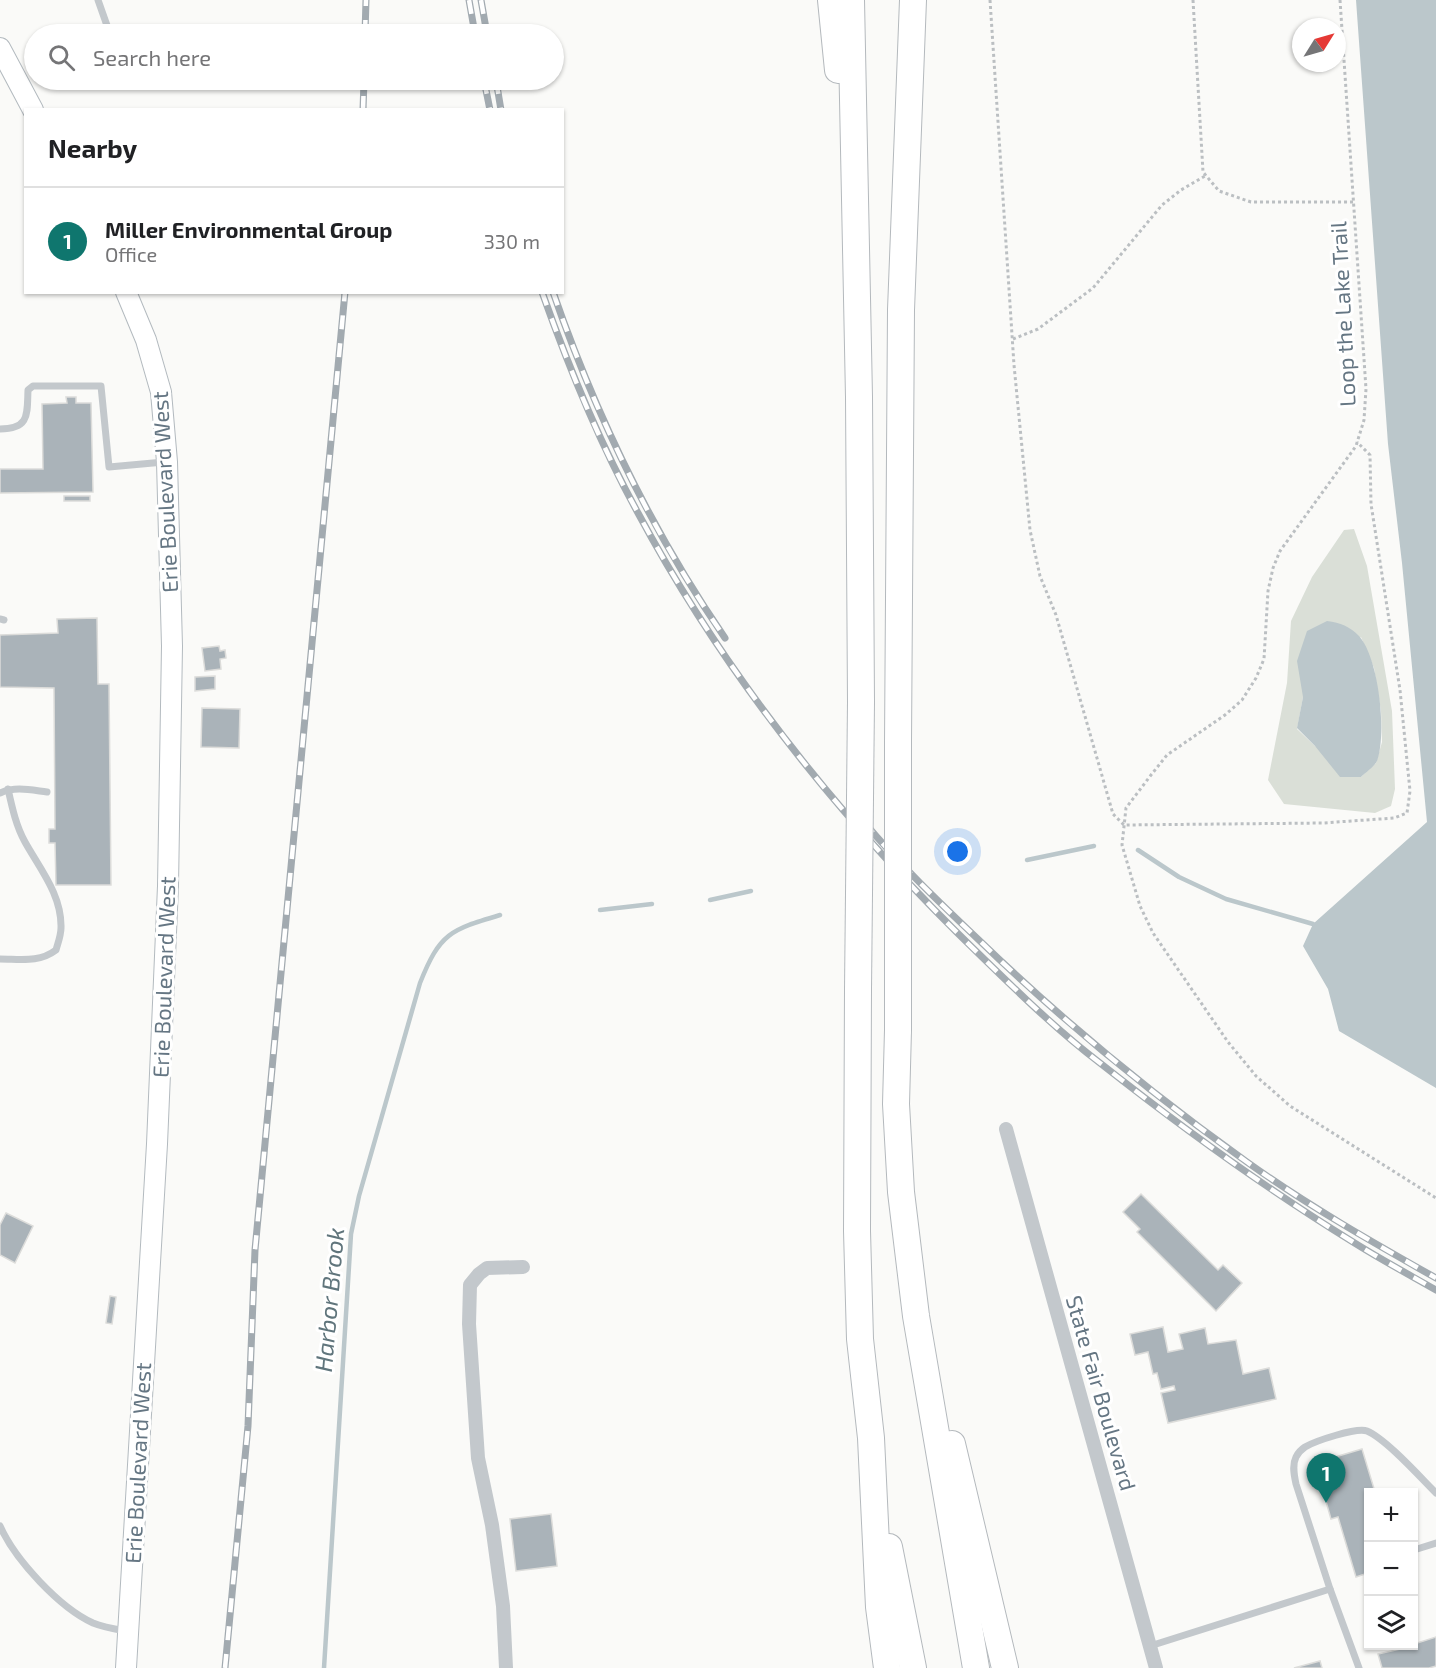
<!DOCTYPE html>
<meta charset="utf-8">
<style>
:root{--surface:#fff;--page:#f2f2f2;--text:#202124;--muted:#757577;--line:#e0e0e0;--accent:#0f766e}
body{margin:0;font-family:"Exo 2",sans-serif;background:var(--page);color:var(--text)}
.controls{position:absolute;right:18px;bottom:18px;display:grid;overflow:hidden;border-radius:0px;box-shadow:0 2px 4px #0004}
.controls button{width:54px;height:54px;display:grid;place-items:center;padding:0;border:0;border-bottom:2px solid var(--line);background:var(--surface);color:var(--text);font:30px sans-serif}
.compass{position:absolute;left:1292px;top:18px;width:54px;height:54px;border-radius:50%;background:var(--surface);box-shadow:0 2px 4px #0004;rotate:53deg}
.you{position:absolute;left:958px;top:852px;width:21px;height:21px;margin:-15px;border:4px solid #fff;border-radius:50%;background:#1a73e8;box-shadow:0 0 0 9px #1a73e833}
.badge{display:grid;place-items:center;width:39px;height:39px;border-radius:50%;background:var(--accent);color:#fff;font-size:20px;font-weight:700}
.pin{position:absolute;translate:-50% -50px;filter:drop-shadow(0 2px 3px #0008)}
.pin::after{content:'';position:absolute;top:32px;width:21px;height:18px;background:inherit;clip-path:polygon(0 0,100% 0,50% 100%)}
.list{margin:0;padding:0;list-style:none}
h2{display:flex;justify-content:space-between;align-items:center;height:78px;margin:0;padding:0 24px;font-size:26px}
h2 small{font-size:20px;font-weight:400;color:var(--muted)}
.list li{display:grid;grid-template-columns:39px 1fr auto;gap:18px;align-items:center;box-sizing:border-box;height:108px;padding:0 24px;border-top:2px solid var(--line)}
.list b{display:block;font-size:22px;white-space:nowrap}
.list p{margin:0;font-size:20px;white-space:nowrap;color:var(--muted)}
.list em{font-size:20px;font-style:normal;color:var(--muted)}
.icon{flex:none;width:33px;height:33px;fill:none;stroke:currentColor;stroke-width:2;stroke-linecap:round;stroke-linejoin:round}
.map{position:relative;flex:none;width:1436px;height:1668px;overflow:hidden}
.search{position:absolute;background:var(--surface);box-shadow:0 2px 4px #0004;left:24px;top:24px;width:540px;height:66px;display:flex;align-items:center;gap:15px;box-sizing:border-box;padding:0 21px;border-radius:33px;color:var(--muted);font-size:22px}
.panel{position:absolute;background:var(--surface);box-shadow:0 2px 4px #0004;left:24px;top:108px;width:540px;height:186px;border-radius:0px}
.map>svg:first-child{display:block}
.green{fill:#dadfd7;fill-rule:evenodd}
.water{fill:#bbc7cb}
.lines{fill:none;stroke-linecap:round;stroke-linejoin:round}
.stream{stroke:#bbc7cb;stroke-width:4.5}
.building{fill:#aab3b9;stroke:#dcdcda;stroke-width:1.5}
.secondary-casing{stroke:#b3babf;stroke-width:22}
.highway-casing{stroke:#b4b9bd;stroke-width:28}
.path{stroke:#bbbfc2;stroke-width:3;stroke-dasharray:3 3;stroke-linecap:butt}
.lane{stroke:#c3c8cc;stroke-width:7}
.street{stroke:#c3c8cc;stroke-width:14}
.secondary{stroke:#fff;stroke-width:20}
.highway{stroke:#fff;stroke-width:26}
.rail-casing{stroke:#a2aab0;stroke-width:7}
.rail{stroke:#fff;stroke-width:4.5;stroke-dasharray:14;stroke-linecap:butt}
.highway-bridge-casing{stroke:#b4b9bd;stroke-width:28;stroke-linecap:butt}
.highway-bridge{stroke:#fff;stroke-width:26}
.labels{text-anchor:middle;stroke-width:6;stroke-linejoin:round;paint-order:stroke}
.street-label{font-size:22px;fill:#657683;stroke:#fff}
.water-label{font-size:24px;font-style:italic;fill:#60757c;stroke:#fff}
</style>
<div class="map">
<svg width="1436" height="1668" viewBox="0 0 1436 1668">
<rect width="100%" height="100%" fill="#fafaf8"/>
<path class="green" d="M1354,529L1367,566L1392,711L1395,789L1391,806L1375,813L1284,804L1268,780L1287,683L1291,621L1312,577L1344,530ZM1361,637L1374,668L1381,711L1382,742L1376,763L1361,777L1315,746L1297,729L1303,697Z"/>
<g class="water">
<polygon points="1356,0 1436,0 1436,1088 1339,1031 1328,989 1303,946 1313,924 1427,822 1402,563 1388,444"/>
<path d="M1327,621C1341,623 1349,626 1359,636C1379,658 1387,734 1377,761C1374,767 1366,772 1361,777H1340L1315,746L1297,728L1303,697L1297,661L1307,631Z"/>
</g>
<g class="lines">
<g class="stream">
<polyline points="1138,850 1179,877 1226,899 1313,924"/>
<polyline points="1027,860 1094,846"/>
<polyline points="710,900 751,891"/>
<polyline points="600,910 652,904"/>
<path d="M324,1668L351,1234L359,1196L420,983C440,933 450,930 500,915"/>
</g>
</g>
<g class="building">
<polygon points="66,397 76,397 76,403 91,403 93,492 0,493 0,469 43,469 42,404 67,403"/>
<rect x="64" y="496" width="26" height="5"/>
<polygon points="97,618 98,684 109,684 111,885 56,885 55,843 49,843 49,829 55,829 54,688 0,687 0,635 58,633 57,619"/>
<polygon points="219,646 220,651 225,650 226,658 220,659 221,669 205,671 202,648"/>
<polygon points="215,676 215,689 195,691 195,677"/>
<polygon points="202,708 240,709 239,748 201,747"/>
<polygon points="1141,1194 1218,1270 1223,1265 1242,1283 1216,1311 1137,1232 1140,1229 1123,1212"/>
<polygon points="6,1213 33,1226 15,1263 0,1255 0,1225"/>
<polygon points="110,1296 116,1297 112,1324 106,1323"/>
<polygon points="1163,1327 1168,1352 1183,1349 1179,1334 1205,1328 1208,1344 1236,1340 1243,1374 1269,1368 1276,1399 1168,1423 1161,1393 1175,1390 1174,1386 1161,1389 1157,1373 1153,1374 1148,1352 1135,1355 1130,1334"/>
<polygon points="1362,1449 1375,1492 1368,1492 1368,1573 1356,1577 1338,1517 1331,1519 1315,1463"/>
<polygon points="551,1514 557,1566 516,1571 510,1519"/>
<polygon points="1436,1637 1436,1666 1429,1668 1382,1668 1378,1654 1414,1646 1414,1644"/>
<polygon points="1320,1661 1322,1668 1294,1668"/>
</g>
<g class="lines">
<g class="secondary-casing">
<g id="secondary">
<polyline points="0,48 33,110"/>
<polyline points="126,292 146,340 161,392 167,462 172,646 168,886 157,1144 126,1668"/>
</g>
</g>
<g class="highway-casing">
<g id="highway">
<polyline points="831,0 838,70"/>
<polyline points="851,0 859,397 861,702"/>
<polyline points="898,743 901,310 913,0"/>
<polyline points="858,990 857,1231 860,1339 871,1438 879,1607 887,1668"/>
<polyline points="898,1030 896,1104 901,1192 916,1316 976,1668"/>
<polyline points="952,1444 1005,1668"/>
<polyline points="889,1547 913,1668"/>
</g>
</g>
<g class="path">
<polyline points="990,0 1014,365 1030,530 1040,576 1056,615 1113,814 1124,825 1323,823 1394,818 1407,813 1410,791 1400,690 1371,504 1370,455 1357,442"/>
<polyline points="1193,0 1203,172 1219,191 1251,202 1354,202"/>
<polyline points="1340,0 1366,389 1364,420 1356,446 1280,551 1273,568 1268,591 1264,659 1256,678 1242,700 1225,715 1167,755 1151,775 1126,808 1122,845 1140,906 1153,933 1228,1042 1256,1076 1290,1106 1436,1198"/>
<polyline points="1013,339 1038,329 1093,288 1162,205 1181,190 1205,176"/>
</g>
<g class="lane">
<polyline points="98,0 110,34"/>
<path d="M0,429C30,429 27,414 28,390L33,386H101L109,467L164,462"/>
<polyline points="0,619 4,620"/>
<path d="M0,793C15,786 31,790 47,792"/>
<path d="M0,959C20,959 39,963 56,950C58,943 61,935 61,928C62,895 40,869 25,842C16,826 12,807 8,789"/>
<path d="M0,1526C15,1560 60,1608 93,1623C103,1627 114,1629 125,1631"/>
<polyline points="1414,1550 1436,1543"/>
<polyline points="1150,1646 1330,1589"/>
<path d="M1359,1668L1330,1589L1296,1484C1294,1475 1292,1465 1296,1457C1298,1453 1302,1449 1305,1447C1315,1441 1357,1427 1367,1431C1386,1439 1420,1477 1436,1493"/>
</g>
<g class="street">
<polyline points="1006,1129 1156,1668"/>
<polyline points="506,1668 503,1606 492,1525 478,1458 469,1324 470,1285 479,1274 487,1268 523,1267"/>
</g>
<use href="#secondary" class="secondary"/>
<use href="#highway" class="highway"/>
<g class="rail-casing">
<g id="rail">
<polyline points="469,0 475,34"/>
<polyline points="481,0 487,34"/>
<polyline points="365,34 366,0"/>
<polyline points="484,80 490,110"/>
<polyline points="496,80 501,110"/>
<polyline points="363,110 364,80"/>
<path d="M542,292C569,368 599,442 638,513C727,679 847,827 982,957C1020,994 1058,1031 1100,1063C1181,1127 1265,1188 1353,1242C1380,1259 1408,1274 1436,1290"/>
<path d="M553,292C596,416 651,530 725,638"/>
<path d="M864,822C900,865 941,904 981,942C1064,1022 1153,1095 1247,1162C1307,1205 1372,1242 1436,1278"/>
<polyline points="225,1668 248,1426 255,1250 345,292"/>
</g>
</g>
<use href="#rail" class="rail"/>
<g class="highway-bridge-casing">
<g id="highway-bridge">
<polyline points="898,743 898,1030"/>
<polyline points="858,990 861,702"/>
</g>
</g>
<use href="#highway-bridge" class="highway-bridge"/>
</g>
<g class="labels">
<g class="street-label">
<text transform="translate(1343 314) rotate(-93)" y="8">Loop the Lake Trail</text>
<text transform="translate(165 492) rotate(-93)" y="8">Erie Boulevard West</text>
<text transform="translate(164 977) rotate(-88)" y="8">Erie Boulevard West</text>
<text transform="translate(1101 1393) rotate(74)" y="8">State Fair Boulevard</text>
<text transform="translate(138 1463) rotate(-87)" y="8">Erie Boulevard West</text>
</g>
<g class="water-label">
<text transform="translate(330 1300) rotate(-85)" y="8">Harbor Brook</text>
</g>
</g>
</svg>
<div class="controls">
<button>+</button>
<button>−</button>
<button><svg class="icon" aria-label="layers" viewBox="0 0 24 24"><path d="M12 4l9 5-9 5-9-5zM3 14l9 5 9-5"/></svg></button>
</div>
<svg class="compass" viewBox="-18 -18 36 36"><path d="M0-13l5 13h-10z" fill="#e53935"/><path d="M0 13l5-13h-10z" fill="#757577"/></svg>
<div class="you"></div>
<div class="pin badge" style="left:1326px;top:1503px">1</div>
<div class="search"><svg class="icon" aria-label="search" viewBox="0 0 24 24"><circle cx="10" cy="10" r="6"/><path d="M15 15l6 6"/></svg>Search here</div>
<section class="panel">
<h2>Nearby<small></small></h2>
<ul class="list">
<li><span class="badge">1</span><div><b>Miller Environmental Group</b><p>Office</p></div><em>330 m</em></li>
</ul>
</section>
</div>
